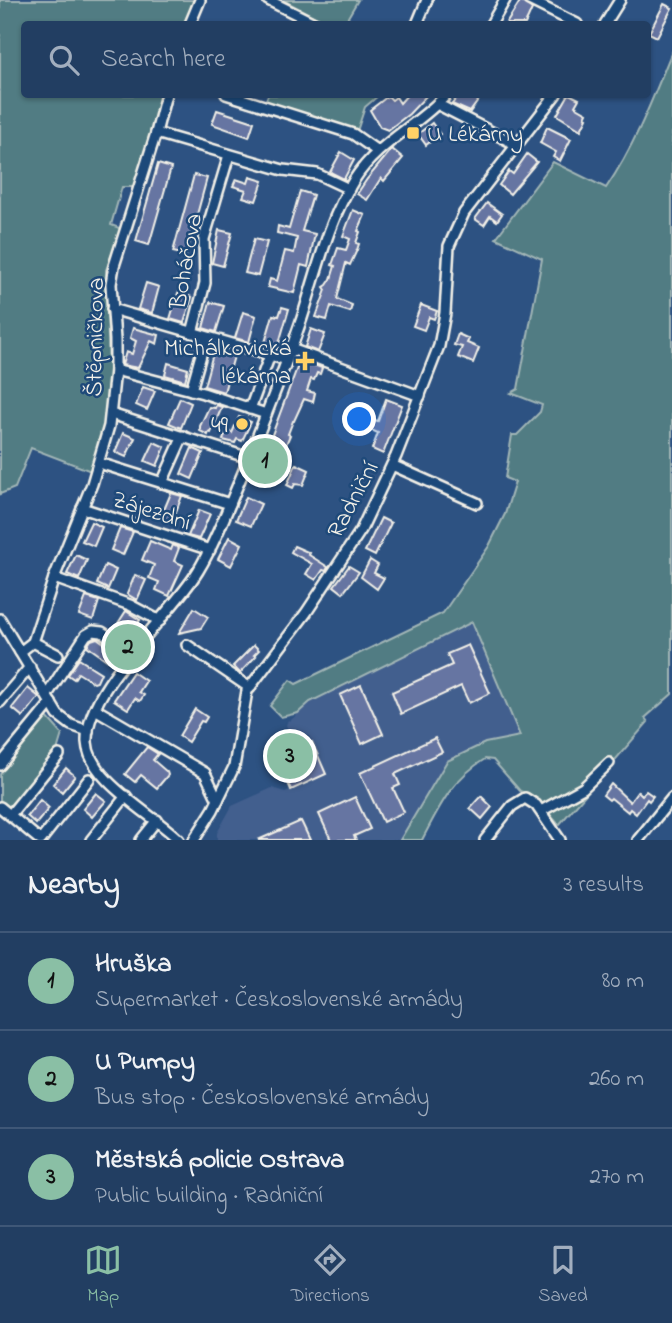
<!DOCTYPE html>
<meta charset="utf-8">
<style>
:root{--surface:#223e62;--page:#2a4568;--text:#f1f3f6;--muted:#a2aebe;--line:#3f5777;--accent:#8abfa5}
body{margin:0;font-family:"Indie Flower",sans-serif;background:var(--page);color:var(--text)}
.you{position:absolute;left:360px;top:420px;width:24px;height:24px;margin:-18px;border:5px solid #fff;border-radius:50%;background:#1a73e8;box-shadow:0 0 0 10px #1a73e833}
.badge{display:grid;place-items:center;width:46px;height:46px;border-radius:50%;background:var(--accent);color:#111;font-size:23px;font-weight:700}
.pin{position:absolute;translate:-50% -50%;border:4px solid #fff;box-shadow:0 2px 7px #0006}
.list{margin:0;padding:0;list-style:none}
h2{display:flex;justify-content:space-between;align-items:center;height:91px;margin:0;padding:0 28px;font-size:30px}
h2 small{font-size:23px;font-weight:400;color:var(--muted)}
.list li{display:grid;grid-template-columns:46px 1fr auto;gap:21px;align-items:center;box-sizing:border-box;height:98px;padding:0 28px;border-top:2px solid var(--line)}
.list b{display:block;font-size:26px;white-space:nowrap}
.list p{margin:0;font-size:23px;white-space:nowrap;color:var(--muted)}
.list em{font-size:23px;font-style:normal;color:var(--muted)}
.icon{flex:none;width:38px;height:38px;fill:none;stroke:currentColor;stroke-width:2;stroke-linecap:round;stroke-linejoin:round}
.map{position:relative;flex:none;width:672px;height:840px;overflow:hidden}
.search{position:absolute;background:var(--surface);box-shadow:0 2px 5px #0004;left:21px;right:21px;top:21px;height:77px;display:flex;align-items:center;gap:18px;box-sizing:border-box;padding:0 24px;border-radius:7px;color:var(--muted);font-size:26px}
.sheet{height:385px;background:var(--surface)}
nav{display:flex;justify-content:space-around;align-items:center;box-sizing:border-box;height:98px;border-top:2px solid var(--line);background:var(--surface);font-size:19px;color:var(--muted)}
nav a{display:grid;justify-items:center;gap:4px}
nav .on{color:var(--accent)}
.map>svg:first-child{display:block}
.built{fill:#425f8e}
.green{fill:#517b83;stroke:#a2b6b6;stroke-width:2}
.building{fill:#6674a2;stroke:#f4f1e8;stroke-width:2}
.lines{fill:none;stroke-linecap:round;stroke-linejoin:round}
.minor-casing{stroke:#f4f1e8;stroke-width:14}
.minor{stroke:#1f4a7a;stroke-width:9}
.poi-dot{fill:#ffd166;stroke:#1f4a7a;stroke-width:2.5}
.labels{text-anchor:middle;stroke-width:5;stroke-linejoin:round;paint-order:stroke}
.poi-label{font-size:24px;fill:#f4f1e8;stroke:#1f4a7a;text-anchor:end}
.street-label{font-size:24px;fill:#f4f1e8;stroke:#1f4a7a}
</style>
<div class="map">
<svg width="672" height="840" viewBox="0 0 672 840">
<rect width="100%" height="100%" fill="#2d5282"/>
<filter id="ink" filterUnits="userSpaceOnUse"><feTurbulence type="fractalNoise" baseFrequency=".0143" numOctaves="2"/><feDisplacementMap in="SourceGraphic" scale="14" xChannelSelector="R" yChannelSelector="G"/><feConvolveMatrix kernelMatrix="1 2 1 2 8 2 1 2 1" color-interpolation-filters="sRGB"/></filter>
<g filter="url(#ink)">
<polygon class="built" points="472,622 520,737 485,743 447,761 400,840 217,840 217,833 232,806 272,788 285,792 326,773 308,735 293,741 286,725 288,720 290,721 310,702"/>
<g class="green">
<polygon points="0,0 198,0 188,24 24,24 24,94 162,95 134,187 122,187 111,225 122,229 106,270 110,407 91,471 31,448 15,488 0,494"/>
<polygon points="283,0 358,0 344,24 328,24"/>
<path d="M672,51V694L645,718L648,722L559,825L535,797L520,791L493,760L485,759C451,780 440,806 422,840H400L447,761L485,743L520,736L472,622L310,702L298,713L281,717L270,706L290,680L296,684L443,613L489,546L505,514L515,482L505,478L512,435H517L540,412L542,405L511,393L518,389L542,259L496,238L553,162L606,188C635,145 653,98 672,51Z"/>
<polygon points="268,95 379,95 365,107 357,131 265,102"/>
<polygon points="46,716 62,734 56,754 10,809 0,800 0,774"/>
</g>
<g class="building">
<polygon points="521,0 532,9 528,18 525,24 506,24"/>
<polygon points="664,4 672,8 657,37 649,33"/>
<polygon points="408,94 428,94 409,114 388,130 380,127 370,110 388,96 392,100 396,97 400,103"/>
<polygon points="460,94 483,94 470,112 452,104"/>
<polygon points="569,94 579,99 575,106 587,113 585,117 587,118 581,130 557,115"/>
<polygon points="217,110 254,122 249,137 212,124"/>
<polygon points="432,123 440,134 426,145 418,134"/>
<polygon points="547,127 571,139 560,161 553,157 556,152 540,143"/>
<polygon points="392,149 403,158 384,181 381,178 367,200 357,194 367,179"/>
<polygon points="341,152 354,160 344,179 330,172"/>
<polygon points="527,154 537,162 510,194 499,185 509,171 513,174"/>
<polygon points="158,164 171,168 149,245 136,241"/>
<polygon points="194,175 207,178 186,255 173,252"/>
<polygon points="250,177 263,181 256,201 243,197 246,190 233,186 236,179 248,183"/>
<polygon points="300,191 313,195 302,231 315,234 308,267 301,265 294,293 268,287 270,279 277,281 285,251 294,253 297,238 277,233 278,226 289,229"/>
<polygon points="487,203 502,214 497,221 490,216 484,225 475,219"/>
<polygon points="353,210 365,215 358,231 360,232 356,243 359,244 357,250 350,265 346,263 337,299 352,305 350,312 331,306 327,320 316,317 326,290 324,287 327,285 331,279 335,266 332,265 338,248 346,250 350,239 343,236"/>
<polygon points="219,230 232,233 223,266 212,263"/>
<polygon points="254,239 267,242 258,276 245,273"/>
<polygon points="146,283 159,287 152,313 138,309"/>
<polygon points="178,293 192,297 184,323 170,319"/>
<polygon points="210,302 224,306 216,332 203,328"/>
<polygon points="421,305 437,311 434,319 429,317 424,330 413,326"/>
<polygon points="282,307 289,309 277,350 264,346 273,315 279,316"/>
<polygon points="243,312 256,316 249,342 235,338"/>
<polygon points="133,328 159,335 157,344 151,341 138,368 122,365 126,352 132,354 136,341 130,338"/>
<polygon points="311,329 325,334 318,352 305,347"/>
<polygon points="458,334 469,339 467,343 479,348 473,363 458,357 462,347 454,345"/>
<polygon points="214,350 234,356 224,392 204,386"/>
<polygon points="300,360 322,368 320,374 317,373 314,380 311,379 307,391 315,393 313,402 304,399 294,421 293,421 288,434 290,435 274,473 260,467"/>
<polygon points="168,363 188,369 185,381 165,375"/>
<polygon points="143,387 155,391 147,410 136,405"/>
<polygon points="180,398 191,403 181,428 169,423"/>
<polygon points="386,399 402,405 383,454 372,449 378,433 371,430 374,420 378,421"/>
<polygon points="216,405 222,407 211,433 209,432 208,435 200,431 200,426 209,407 215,408"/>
<polygon points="239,417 251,422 242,441 237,439 235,443 223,440 227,430 232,433"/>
<polygon points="123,433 135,438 126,457 115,452"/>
<polygon points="154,442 165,447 157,466 145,461"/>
<polygon points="192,448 203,453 192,479 181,474"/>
<polygon points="296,464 309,470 303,485 295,484 293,488 287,485"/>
<polygon points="171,493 182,496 172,522 169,523 161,517"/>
<polygon points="246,497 261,504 251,526 236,520"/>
<polygon points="199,510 210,514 199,539 188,536"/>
<polygon points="381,518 391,523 375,556 365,551"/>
<polygon points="91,522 102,527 94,546 82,541"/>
<polygon points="120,528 133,532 123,555 111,550"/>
<polygon points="229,537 242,544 231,566 218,559"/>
<polygon points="150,541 171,550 173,545 179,548 174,561 183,565 169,596 156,590 159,582 149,578 154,565 142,560"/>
<polygon points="294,546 310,553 309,555 328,567 326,571 323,570 316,580 306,574 312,564 291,552"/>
<polygon points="76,555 87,560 79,579 67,574"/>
<polygon points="370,560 378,565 374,573 384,578 377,589 361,577"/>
<polygon points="105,565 116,570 108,589 97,584"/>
<polygon points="349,566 359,572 343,593 334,586"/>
<polygon points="135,575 146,580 137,600 127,594"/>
<polygon points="86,597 99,601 93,620 79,615"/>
<polygon points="194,608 208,617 201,628 179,633"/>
<polygon points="126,611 140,620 128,637 115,628"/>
<polygon points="97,638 115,651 112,660 108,661 87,646 91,640"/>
<polygon points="254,645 259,650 254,655 256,656 240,673 233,666"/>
<polygon points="468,645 490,693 469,703 461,686 401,714 392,692 452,665 447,654"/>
<polygon points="79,659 101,673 97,682 94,683 78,673 74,679 68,675"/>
<polygon points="133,672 146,681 139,692 144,695 140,701 135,698 128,709 114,700"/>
<polygon points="361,685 383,734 362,744 340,695"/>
<polygon points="28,688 39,697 23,717 12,708"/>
<polygon points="195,709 207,717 204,722 201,721 188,742 179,736"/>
<polygon points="435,738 442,752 395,774 400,785 393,788 404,812 383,822 360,773"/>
<polygon points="312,742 326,774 291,790 277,758"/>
<polygon points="147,747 158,754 153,760 167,772 168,775 157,788 141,775 135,782 125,774"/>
<polygon points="66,768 75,776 62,792 53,784"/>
<polygon points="611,784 630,802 638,791 642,795 646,791 653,796 649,801 647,799 636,814 630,809 628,812 611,798 609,800 603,795"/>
<polygon points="96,793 106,801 92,817 83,809"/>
<polygon points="481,796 492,807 482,819 470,808"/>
<polygon points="355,797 370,829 354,836 356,840 331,840 319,814"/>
<polygon points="40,800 49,808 36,824 27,816"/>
<polygon points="301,821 310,840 258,840"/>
</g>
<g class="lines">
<g class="minor-casing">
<g id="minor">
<polyline points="268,0 316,24"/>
<polyline points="529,0 577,24"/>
<polyline points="190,24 200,0"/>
<polyline points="417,24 427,0"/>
<polyline points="491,24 505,0"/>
<polyline points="605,24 620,0"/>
<polyline points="226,94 353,134 377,151"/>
<polyline points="437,104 517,145"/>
<polyline points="156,133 283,170 317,174 349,189"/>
<polyline points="112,309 287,360"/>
<polyline points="192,333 205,283 204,239 229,155"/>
<polyline points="291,349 420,396"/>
<polyline points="115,370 203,393 266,414"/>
<polyline points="191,390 206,337"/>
<polyline points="250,409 270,355"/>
<polyline points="111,414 249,458"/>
<polyline points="99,463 230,504"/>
<polyline points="392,465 477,503"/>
<polyline points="162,483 183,436"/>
<polyline points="82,508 210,550"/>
<polyline points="54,578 130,605 160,621"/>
<polyline points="0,619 58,715 71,725 88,731"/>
<polyline points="33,642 58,655"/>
<polyline points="187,645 250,688"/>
<polyline points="20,652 33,642 54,578 92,484 109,426 115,370 115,340 111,284 114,266 156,133 166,94"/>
<polyline points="47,695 86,635 93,631 102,632 133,653"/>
<polyline points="0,702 30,667"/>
<polyline points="95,709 205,773 218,800"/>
<polyline points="0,765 51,703"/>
<polyline points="0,807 40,840"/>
<polyline points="541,811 583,788 609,763"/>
<polyline points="10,815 59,755"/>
<polyline points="41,840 89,779"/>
<polyline points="91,840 126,796"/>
<polyline points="141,840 157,820"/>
<path d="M179,840C153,814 89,781 87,742C85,688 170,617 198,571C216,541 228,508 242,475C263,423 284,371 302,318C317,272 328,221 354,180C378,142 418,126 447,94"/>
<polyline points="194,840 213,810 234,767 247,691 306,613 361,530 396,456 439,346 445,313 449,246 464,213 556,94"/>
<polyline points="485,840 512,806 525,798 536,805 560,840"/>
<polyline points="638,840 672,798"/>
</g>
</g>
<use href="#minor" class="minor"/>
</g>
</g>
<g class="poi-dot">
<rect x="406" y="126" width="14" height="14" rx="3.5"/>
<path d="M301.5 350.5h7v7h7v7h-7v7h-7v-7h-7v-7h7z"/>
<circle cx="242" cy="424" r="7"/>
</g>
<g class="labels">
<g class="poi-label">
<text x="427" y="141" text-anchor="start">U Lékárny</text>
<text x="291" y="355">Michálkovická<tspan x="291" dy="28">lékárna</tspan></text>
<text x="228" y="432">49</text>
</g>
<g class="street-label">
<text transform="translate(185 261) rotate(-80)" y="8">Boháčova</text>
<text transform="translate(94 337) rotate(-89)" y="8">Štěpničkova</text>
<text transform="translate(352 499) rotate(-62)" y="8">Radniční</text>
<text transform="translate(152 510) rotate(18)" y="8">Zájezdní</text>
</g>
</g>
</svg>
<div class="you"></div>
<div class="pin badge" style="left:265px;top:461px">1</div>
<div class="pin badge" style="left:128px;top:647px">2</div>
<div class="pin badge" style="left:290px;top:756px">3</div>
<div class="search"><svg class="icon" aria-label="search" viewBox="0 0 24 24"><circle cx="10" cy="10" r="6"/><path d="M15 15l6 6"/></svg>Search here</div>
</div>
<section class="sheet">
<h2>Nearby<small>3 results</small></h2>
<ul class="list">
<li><span class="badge">1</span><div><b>Hruška</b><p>Supermarket · Československé armády</p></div><em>80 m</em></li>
<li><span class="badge">2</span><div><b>U Pumpy</b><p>Bus stop · Československé armády</p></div><em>260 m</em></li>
<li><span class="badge">3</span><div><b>Městská policie Ostrava</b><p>Public building · Radniční</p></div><em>270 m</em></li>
</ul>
</section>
<nav>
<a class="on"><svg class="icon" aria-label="map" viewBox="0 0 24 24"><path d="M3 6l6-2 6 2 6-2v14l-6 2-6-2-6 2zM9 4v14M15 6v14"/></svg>Map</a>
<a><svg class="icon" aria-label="directions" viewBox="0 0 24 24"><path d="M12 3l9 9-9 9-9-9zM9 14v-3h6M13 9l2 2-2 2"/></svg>Directions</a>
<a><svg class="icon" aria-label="saved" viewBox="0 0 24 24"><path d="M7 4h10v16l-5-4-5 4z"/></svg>Saved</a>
</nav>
